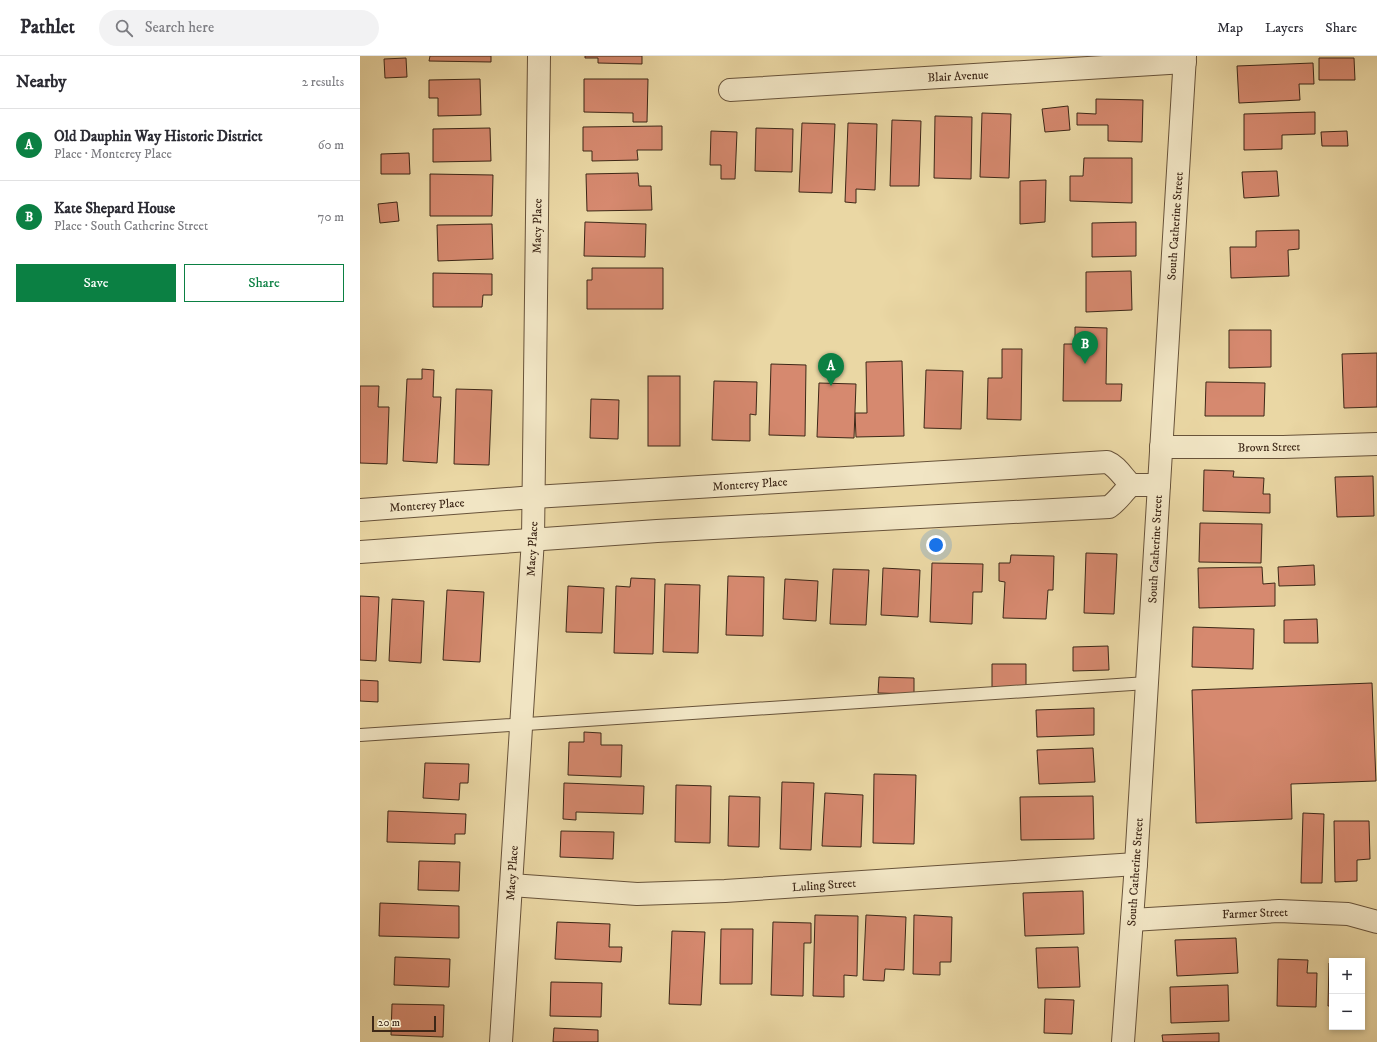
<!DOCTYPE html>
<meta charset="utf-8">
<style>
:root{--surface:#fff;--page:#f2f2f3;--text:#2b2b33;--muted:#7c7c81;--line:#e1e1e2;--accent:#0b8043}
body{margin:0;font-family:"IM FELL DW Pica",serif;background:var(--page);color:var(--text)}
.controls{position:absolute;right:12px;bottom:12px;display:grid;overflow:hidden;border-radius:0px;box-shadow:0 2px 6px #0003}
.controls button{width:36px;height:36px;display:grid;place-items:center;padding:0;border:0;border-bottom:1px solid var(--line);background:var(--surface);color:var(--text);font:20px sans-serif}
.scale{position:absolute;left:12px;bottom:10px;width:64px;box-sizing:border-box;padding-left:4px;border:2px solid #3d2717;border-top:0;font-size:11px;line-height:14px;white-space:nowrap;color:#3d2717;-webkit-text-stroke:3px #f1e5c4;paint-order:stroke}
.you{position:absolute;left:576px;top:489px;width:14px;height:14px;margin:-10px;border:3px solid #fff;border-radius:50%;background:#1a73e8;box-shadow:0 0 0 6px #1a73e833}
.badge{display:grid;place-items:center;width:26px;height:26px;border-radius:50%;background:var(--accent);color:#fff;font-size:13px;font-weight:700}
.pin{position:absolute;translate:-50% -33px;filter:drop-shadow(0 1px 2px #0008)}
.pin::after{content:'';position:absolute;top:21px;width:14px;height:12px;background:inherit;clip-path:polygon(0 0,100% 0,50% 100%)}
.list{margin:0;padding:0;list-style:none}
h2{display:flex;justify-content:space-between;align-items:center;height:52px;margin:0;padding:0 16px;font-size:17px}
h2 small{font-size:13px;font-weight:400;color:var(--muted)}
.list li{display:grid;grid-template-columns:26px 1fr auto;gap:12px;align-items:center;box-sizing:border-box;height:72px;padding:0 16px;border-top:1px solid var(--line)}
.list b{display:block;font-size:15px;white-space:nowrap}
.list p{margin:0;font-size:13px;white-space:nowrap;color:var(--muted)}
.list em{font-size:13px;font-style:normal;color:var(--muted)}
.actions{display:flex;gap:8px;padding:12px 16px}
.actions a{flex:1;padding:9px 0;border:1px solid var(--accent);border-radius:0px;text-align:center;font-size:14px;color:var(--accent)}
.actions .main{background:var(--accent);color:#fff}
.icon{flex:none;width:22px;height:22px;fill:none;stroke:currentColor;stroke-width:2;stroke-linecap:round;stroke-linejoin:round}
.map{position:relative;flex:none;width:1017px;height:986px;overflow:hidden}
header{display:flex;align-items:center;gap:24px;box-sizing:border-box;height:56px;padding:0 20px;background:var(--surface);border-bottom:1px solid var(--line)}
header strong{font-size:19px}
nav{display:flex;gap:22px;margin-inline-start:auto;font-size:14px}
.search{width:280px;height:36px;background:var(--page);display:flex;align-items:center;gap:10px;box-sizing:border-box;padding:0 14px;border-radius:22px;color:var(--muted);font-size:15px}
main{display:flex}
aside{flex:1;background:var(--surface)}
.map>svg:first-child{display:block}
.building{fill:#d6896f;stroke:#3d2717}
.lines{fill:none;stroke-linecap:round;stroke-linejoin:round}
.service-casing{stroke:#68533a;stroke-width:14}
.minor-casing{stroke:#68533a;stroke-width:24}
.tertiary-casing{stroke:#68533a;stroke-width:24}
.service{stroke:#f1e5c4;stroke-width:12}
.minor{stroke:#f1e5c4;stroke-width:22}
.tertiary{stroke:#f1e5c4;stroke-width:22}
.labels{text-anchor:middle;stroke-width:3;stroke-linejoin:round;paint-order:stroke}
.street-label{font-size:12px;fill:#3d2717;stroke:#f1e5c4}
</style>
<header>
<strong>Pathlet</strong>
<div class="search"><svg class="icon" aria-label="search" viewBox="0 0 24 24"><circle cx="10" cy="10" r="6"/><path d="M15 15l6 6"/></svg>Search here</div>
<nav><a>Map</a><a>Layers</a><a>Share</a></nav>
</header>
<main>
<aside>
<h2>Nearby<small>2 results</small></h2>
<ul class="list">
<li><span class="badge">A</span><div><b>Old Dauphin Way Historic District</b><p>Place · Monterey Place</p></div><em>60 m</em></li>
<li><span class="badge">B</span><div><b>Kate Shepard House</b><p>Place · South Catherine Street</p></div><em>70 m</em></li>
</ul>
<div class="actions"><a class="main">Save</a><a>Share</a></div>
</aside>
<div class="map">
<svg width="1017" height="986" viewBox="0 0 1017 986">
<rect width="100%" height="100%" fill="#ead7a4"/>
<filter id="stains"><feTurbulence type="fractalNoise" baseFrequency=".005" numOctaves="4"/><feColorMatrix values="0 0 0 0 .2 0 0 0 0 .09 0 0 0 0 .02 0 0 0 .5 -.17"/></filter>
<radialGradient id="worn" r=".72"><stop offset=".6" stop-color="#630" stop-opacity="0"/><stop offset="1" stop-color="#630" stop-opacity=".3"/></radialGradient>
<g class="building">
<polygon points="70,0 131,0 131,6 69,5"/>
<polygon points="225,0 282,0 282,8 238,7 238,2 225,2"/>
<polygon points="46,2 47,21 25,22 24,3"/>
<polygon points="959,2 994,2 995,24 959,24"/>
<polygon points="953,7 954,28 939,28 940,44 879,47 877,10"/>
<polygon points="120,23 121,59 78,60 78,42 69,42 69,24"/>
<polygon points="224,23 288,23 287,66 273,66 273,57 224,56"/>
<polygon points="736,43 783,44 782,86 748,85 748,69 717,69 717,57 736,58"/>
<polygon points="708,50 710,74 685,76 682,53"/>
<polygon points="955,56 955,78 922,79 922,93 884,94 884,58"/>
<polygon points="622,57 651,58 649,122 620,121"/>
<polygon points="575,60 612,61 611,123 574,122"/>
<polygon points="532,64 561,65 559,130 530,130"/>
<polygon points="442,67 475,68 472,137 439,136"/>
<polygon points="488,67 517,68 515,134 496,133 496,147 485,146"/>
<polygon points="302,70 302,94 277,94 278,104 232,105 232,95 223,95 223,71"/>
<polygon points="130,72 131,105 73,106 73,73"/>
<polygon points="396,72 433,73 432,116 395,115"/>
<polygon points="351,75 377,76 375,123 361,123 361,109 350,109"/>
<polygon points="987,75 988,90 962,90 961,76"/>
<polygon points="49,97 50,118 21,118 21,98"/>
<polygon points="724,102 772,102 772,147 710,145 710,120 723,120"/>
<polygon points="917,115 919,140 884,142 882,116"/>
<polygon points="278,117 279,130 291,130 292,154 227,155 226,118"/>
<polygon points="70,118 133,119 132,160 70,160"/>
<polygon points="686,124 685,166 660,168 660,125"/>
<polygon points="37,146 39,165 20,167 18,148"/>
<polygon points="225,166 286,168 285,201 224,200"/>
<polygon points="776,166 776,200 732,201 732,167"/>
<polygon points="132,168 133,203 78,205 77,169"/>
<polygon points="939,174 939,193 928,194 929,220 871,222 870,191 896,191 896,175"/>
<polygon points="232,212 303,212 303,253 227,253 227,224 232,224"/>
<polygon points="771,215 772,254 726,256 726,216"/>
<polygon points="73,217 132,218 132,239 123,239 122,251 73,251"/>
<polygon points="715,271 747,272 746,328 762,328 761,345 703,345 704,288 715,288"/>
<polygon points="869,274 911,274 911,311 869,312"/>
<polygon points="642,293 662,293 661,364 627,363 628,322 642,322"/>
<polygon points="1017,297 1017,351 984,352 982,298"/>
<polygon points="542,305 544,380 496,381 495,357 507,357 506,306"/>
<polygon points="411,308 446,309 445,380 409,379"/>
<polygon points="62,313 74,314 73,341 81,341 77,407 43,405 47,323 62,323"/>
<polygon points="566,314 603,315 601,373 564,372"/>
<rect x="288" y="320" width="32" height="70"/>
<polygon points="354,325 397,326 396,359 390,358 390,385 352,384"/>
<polygon points="846,326 905,327 904,360 845,360"/>
<polygon points="459,327 496,328 494,382 457,381"/>
<polygon points="0,330 19,330 18,351 29,351 27,408 0,407"/>
<polygon points="96,333 132,334 129,409 94,408"/>
<polygon points="231,343 259,344 258,383 230,382"/>
<polygon points="844,414 874,415 873,421 904,422 903,438 910,438 910,457 843,455"/>
<polygon points="1013,420 1014,460 977,461 975,421"/>
<polygon points="840,467 902,468 901,507 839,506"/>
<polygon points="726,497 757,498 754,558 724,557"/>
<polygon points="651,499 694,500 693,534 688,534 686,563 643,562 645,526 639,525 639,507 650,507"/>
<polygon points="572,507 623,508 622,536 613,536 612,568 570,566"/>
<polygon points="954,509 955,529 919,530 918,511"/>
<polygon points="902,511 903,528 915,527 915,550 839,552 838,512"/>
<polygon points="523,512 560,514 558,561 521,559"/>
<polygon points="473,513 509,514 506,569 470,568"/>
<polygon points="368,520 404,521 403,580 366,579"/>
<polygon points="271,522 295,523 293,598 254,597 256,530 270,531"/>
<polygon points="425,523 458,525 456,565 423,563"/>
<polygon points="305,528 340,529 338,597 303,596"/>
<polygon points="208,530 244,532 242,577 206,576"/>
<polygon points="87,534 124,536 120,606 83,604"/>
<polygon points="0,540 19,541 16,605 0,604"/>
<polygon points="32,543 64,545 61,607 29,605"/>
<polygon points="957,563 958,587 924,587 924,564"/>
<polygon points="833,571 894,573 893,613 832,611"/>
<polygon points="748,590 749,614 713,615 713,591"/>
<polygon points="632,608 666,608 666,632 632,631"/>
<polygon points="519,621 554,622 554,638 518,637"/>
<polygon points="0,624 18,625 18,646 0,645"/>
<polygon points="1012,627 1016,725 931,728 932,763 836,767 832,634"/>
<polygon points="734,652 734,679 677,681 676,654"/>
<polygon points="224,676 241,677 241,689 262,689 261,721 208,719 209,686 224,686"/>
<polygon points="733,692 735,726 679,728 677,694"/>
<polygon points="65,707 109,708 108,727 100,727 99,744 63,742"/>
<polygon points="514,718 556,719 554,788 513,787"/>
<polygon points="422,726 454,727 451,794 420,793"/>
<polygon points="204,727 284,730 283,758 216,756 216,764 203,763"/>
<polygon points="316,729 351,730 350,787 315,786"/>
<polygon points="465,737 503,739 501,791 462,790"/>
<polygon points="369,740 400,741 399,791 368,790"/>
<polygon points="733,740 734,783 661,784 660,741"/>
<polygon points="28,755 106,758 105,778 95,778 95,788 27,786"/>
<polygon points="943,757 964,758 962,827 941,827"/>
<polygon points="974,765 1009,765 1010,803 997,804 997,825 975,826"/>
<polygon points="201,775 254,776 253,803 200,801"/>
<polygon points="59,805 100,806 99,835 58,834"/>
<polygon points="723,835 724,878 665,880 663,837"/>
<polygon points="20,847 99,850 99,882 19,880"/>
<polygon points="455,859 498,860 497,920 484,919 484,941 453,940"/>
<polygon points="506,859 546,861 544,914 525,913 524,925 503,924"/>
<polygon points="554,859 592,861 591,906 580,906 580,919 553,918"/>
<polygon points="197,866 250,868 249,891 262,891 261,906 195,903"/>
<polygon points="413,866 451,867 451,887 444,887 443,940 411,939"/>
<polygon points="361,873 393,873 392,928 360,928"/>
<polygon points="312,875 345,876 341,949 309,948"/>
<polygon points="876,882 878,917 817,920 815,884"/>
<polygon points="718,891 720,931 678,932 676,892"/>
<polygon points="35,901 90,903 89,931 34,929"/>
<polygon points="918,903 948,904 947,917 957,917 956,951 917,950"/>
<polygon points="969,907 972,907 972,950 968,950"/>
<polygon points="191,926 242,927 241,961 190,960"/>
<polygon points="868,929 869,965 811,967 810,931"/>
<polygon points="685,943 714,944 712,978 684,977"/>
<polygon points="32,948 84,949 83,981 31,979"/>
<polygon points="194,972 238,974 238,986 193,986"/>
<polygon points="859,977 859,986 803,986 802,979"/>
</g>
<g class="lines">
<g class="service-casing">
<polyline id="service" points="0,679 787,627"/>
</g>
<g class="minor-casing">
<g id="minor">
<polyline points="370,34 825,6"/>
<polyline points="801,391 923,391 1017,388"/>
<path d="M0,454L174,441L747,406C757,410 762,420 771,429"/>
<path d="M0,496L297,475L749,451C758,445 763,436 771,429H799"/>
<polyline points="151,829 277,838 365,835 776,808"/>
<polyline points="772,864 919,855 988,858 1017,866"/>
<polyline points="141,986 173,483 179,0"/>
</g>
</g>
<g class="tertiary-casing">
<polyline id="tertiary" points="763,986 776,808 825,0"/>
</g>
<use href="#service" class="service"/>
<use href="#minor" class="minor"/>
<use href="#tertiary" class="tertiary"/>
</g>
<g class="labels">
<g class="street-label">
<text transform="translate(598 20) rotate(-3)" y="4">Blair Avenue</text>
<text transform="translate(177 170) rotate(-89)" y="4">Macy Place</text>
<text transform="translate(815 170) rotate(-86)" y="4">South Catherine Street</text>
<text transform="translate(909 391) rotate(-1)" y="4">Brown Street</text>
<text transform="translate(390 428) rotate(-4)" y="4">Monterey Place</text>
<text transform="translate(67 449) rotate(-4)" y="4">Monterey Place</text>
<text transform="translate(172 493) rotate(-87)" y="4">Macy Place</text>
<text transform="translate(795 493) rotate(-87)" y="4">South Catherine Street</text>
<text transform="translate(775 816) rotate(-86)" y="4">South Catherine Street</text>
<text transform="translate(152 817) rotate(-86)" y="4">Macy Place</text>
<text transform="translate(464 829) rotate(-4)" y="4">Luling Street</text>
<text transform="translate(895 857) rotate(-2)" y="4">Farmer Street</text>
</g>
</g>
<rect width="100%" height="100%" filter="url(#stains)"/>
<rect width="100%" height="100%" fill="url(#worn)"/>
</svg>
<div class="controls">
<button>+</button>
<button>−</button>
</div>
<div class="scale">20 m</div>
<div class="you"></div>
<div class="pin badge" style="left:471px;top:330px">A</div>
<div class="pin badge" style="left:725px;top:308px">B</div>
</div>
</main>
